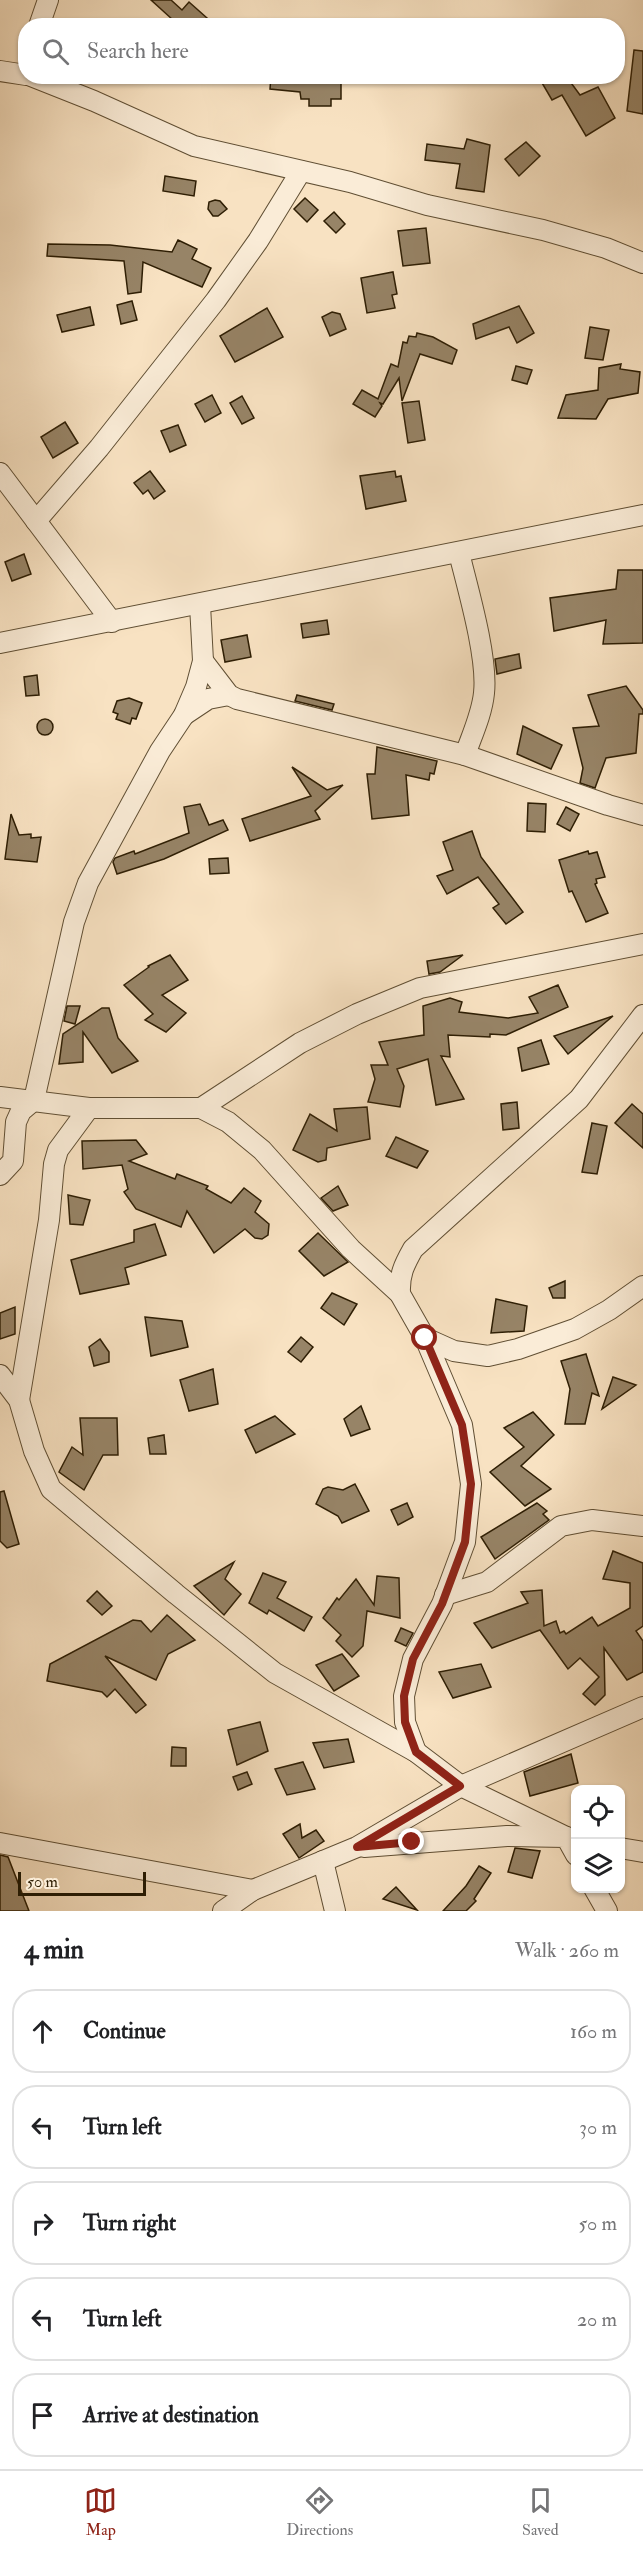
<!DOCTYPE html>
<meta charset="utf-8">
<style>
:root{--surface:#fff;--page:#f2f2f2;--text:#202124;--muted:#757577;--line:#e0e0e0;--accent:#8f2418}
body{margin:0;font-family:"IM FELL Double Pica",serif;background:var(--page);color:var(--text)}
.controls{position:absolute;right:18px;bottom:18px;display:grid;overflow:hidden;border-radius:12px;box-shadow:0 2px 4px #0004}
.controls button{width:54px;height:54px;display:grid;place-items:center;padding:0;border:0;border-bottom:2px solid var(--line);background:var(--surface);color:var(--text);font:30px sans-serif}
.scale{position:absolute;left:18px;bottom:15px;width:128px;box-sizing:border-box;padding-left:6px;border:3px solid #2e1e04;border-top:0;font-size:16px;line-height:21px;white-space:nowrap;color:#2e1e04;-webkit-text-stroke:4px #faecd7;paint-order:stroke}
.stop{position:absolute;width:18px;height:18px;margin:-14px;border:4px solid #8f2418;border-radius:50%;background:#fff}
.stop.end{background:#8f2418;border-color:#fff;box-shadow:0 2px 6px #0008}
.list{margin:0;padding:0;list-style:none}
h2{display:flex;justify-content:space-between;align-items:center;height:78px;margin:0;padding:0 24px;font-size:26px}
h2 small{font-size:20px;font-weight:400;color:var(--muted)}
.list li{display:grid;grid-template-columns:39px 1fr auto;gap:18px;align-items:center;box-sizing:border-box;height:84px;margin:0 12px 12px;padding:0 12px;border:2px solid var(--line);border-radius:24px}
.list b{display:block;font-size:22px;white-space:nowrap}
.list em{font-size:20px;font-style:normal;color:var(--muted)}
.icon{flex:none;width:33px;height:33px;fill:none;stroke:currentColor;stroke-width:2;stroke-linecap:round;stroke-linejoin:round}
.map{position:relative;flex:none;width:643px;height:1911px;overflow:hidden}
.search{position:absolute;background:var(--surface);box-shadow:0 2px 4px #0004;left:18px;right:18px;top:18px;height:66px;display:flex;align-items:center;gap:15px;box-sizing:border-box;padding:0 21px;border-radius:24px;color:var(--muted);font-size:22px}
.sheet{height:558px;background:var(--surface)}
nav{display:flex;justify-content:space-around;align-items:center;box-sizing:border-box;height:84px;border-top:2px solid var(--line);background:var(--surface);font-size:16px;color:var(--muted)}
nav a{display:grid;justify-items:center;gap:3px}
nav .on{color:var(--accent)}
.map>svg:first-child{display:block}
.building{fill:#978467;stroke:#2e1e04;stroke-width:1.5}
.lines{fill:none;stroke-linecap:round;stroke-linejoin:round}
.minor-casing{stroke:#604f34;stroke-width:22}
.minor{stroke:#faecd7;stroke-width:20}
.route{stroke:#8f2418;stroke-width:8}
</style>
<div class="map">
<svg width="643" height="1911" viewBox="0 0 643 1911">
<rect width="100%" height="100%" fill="#f8e2c2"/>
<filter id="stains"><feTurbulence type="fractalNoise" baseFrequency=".00333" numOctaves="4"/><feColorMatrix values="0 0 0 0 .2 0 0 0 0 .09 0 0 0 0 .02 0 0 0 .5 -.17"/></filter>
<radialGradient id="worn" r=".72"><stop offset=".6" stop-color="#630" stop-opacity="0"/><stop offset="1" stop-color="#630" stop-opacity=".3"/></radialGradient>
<g class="building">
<polygon points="151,0 171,0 182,10 189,2 216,26 168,26 173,20"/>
<polygon points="634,50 643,51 643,114 627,111"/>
<polygon points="271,76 341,76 341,99 331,99 331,106 309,106 309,99 301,99 300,92 270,89"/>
<polygon points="538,76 566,76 580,95 598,87 615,118 586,136 562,95 552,100"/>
<polygon points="467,139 490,145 484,192 456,188 460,164 425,160 427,144 464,149"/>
<polygon points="526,142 540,156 519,176 505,159"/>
<polygon points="165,176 196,181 194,196 163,191"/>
<polygon points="305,198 318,210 307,222 294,209"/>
<polygon points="215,200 220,201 227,209 218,216 213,216 208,209 209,202"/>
<polygon points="334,212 345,224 336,233 324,221"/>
<polygon points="426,228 430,263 403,266 398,231"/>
<polygon points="178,240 197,249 192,259 211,268 202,287 143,262 141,292 128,294 124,261 47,256 48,244 110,245 172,252"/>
<polygon points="393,272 397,294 392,295 395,308 367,313 361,278"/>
<polygon points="132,301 137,320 121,324 117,305"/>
<polygon points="519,306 534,333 517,343 509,327 476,339 473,324"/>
<polygon points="90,307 94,325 62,332 57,315"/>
<polygon points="267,308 283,337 235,362 220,336"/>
<polygon points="332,312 340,314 346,329 330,336 322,317"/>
<polygon points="590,327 609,330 603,360 585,358"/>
<polygon points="417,333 433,337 457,350 452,364 420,354 402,401 399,378 383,404 380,403 382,406 375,417 353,404 362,390 378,399 391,364 398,367 403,342 407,343 409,336 416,337"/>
<polygon points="621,364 620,369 640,372 638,393 608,399 596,419 558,418 566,395 598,390 599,368"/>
<polygon points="516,366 532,370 527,384 512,380"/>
<polygon points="212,395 221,413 205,422 195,404"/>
<polygon points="242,396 254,418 242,424 230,403"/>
<polygon points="419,401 425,440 408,443 402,403"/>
<polygon points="65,422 78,443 53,458 41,437"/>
<polygon points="178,425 186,445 170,452 161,431"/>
<polygon points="150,471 165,491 154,499 148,490 143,494 134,483"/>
<polygon points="395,471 396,477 401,476 406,501 366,509 360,476"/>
<polygon points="24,554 31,574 12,581 5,562"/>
<polygon points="618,570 643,570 643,643 603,644 606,620 554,631 550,598 616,589"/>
<polygon points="327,620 329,634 303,638 301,624"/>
<polygon points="247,635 251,657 225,662 221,640"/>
<polygon points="519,654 521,668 497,674 495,659"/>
<polygon points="37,675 39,695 26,696 24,677"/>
<polygon points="626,686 643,710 643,714 639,714 636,753 606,758 595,788 580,783 583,768 573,728 599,726 588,695"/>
<polygon points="297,695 334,704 332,710 295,701"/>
<polygon points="129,698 142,703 136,719 132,718 130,724 116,719 118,714 113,712 117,701"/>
<circle cx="45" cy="727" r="8"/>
<polygon points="523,726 562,745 551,769 517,754"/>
<polygon points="377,747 437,761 434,774 430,773 429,780 406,775 409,815 372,819 367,774 375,774"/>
<polygon points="292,767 327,790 343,785 315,811 320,819 250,841 242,819 311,796"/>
<polygon points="528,803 546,804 545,832 527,831"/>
<polygon points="200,804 209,825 223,820 228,830 164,859 117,874 113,862 115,858 134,851 135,854 189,833 184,807"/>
<polygon points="566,807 579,814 570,831 557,824"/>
<polygon points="11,814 19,835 31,834 31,838 41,837 37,862 5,859"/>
<polygon points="472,831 481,857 523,912 506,924 493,908 499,904 478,877 447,894 437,876 453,870 443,842"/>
<polygon points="588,851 589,854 597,852 605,877 596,879 597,883 595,884 608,913 586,922 572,891 569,892 559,860"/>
<polygon points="228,858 229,873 210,874 209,859"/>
<polygon points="170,955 188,980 162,995 186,1013 166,1032 145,1020 153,1014 124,985 149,967 148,966"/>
<polygon points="463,955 440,972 429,974 427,961"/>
<polygon points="558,985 568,1007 506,1035 490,1034 490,1037 448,1035 450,1057 441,1056 464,1099 436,1105 428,1059 397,1069 404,1086 400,1107 368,1102 375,1079 371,1065 388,1065 379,1042 424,1035 423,1006 450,998 462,1002 459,1012 508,1018 538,1013 529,997"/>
<polygon points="67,1006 80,1006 75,1024 64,1021"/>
<polygon points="102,1008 109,1008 118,1038 138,1061 112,1073 83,1032 83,1062 59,1064 63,1034"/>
<polygon points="613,1016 568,1054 554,1036"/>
<polygon points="541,1040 549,1064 522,1071 518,1048"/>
<polygon points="517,1102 519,1128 503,1130 501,1104"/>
<polygon points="632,1104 643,1114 643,1148 615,1123"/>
<polygon points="367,1107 370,1139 327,1148 326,1160 318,1162 293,1150 310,1114 337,1131 334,1109"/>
<polygon points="592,1123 607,1126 597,1174 582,1172"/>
<polygon points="396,1137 428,1151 417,1168 386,1156"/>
<polygon points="136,1140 147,1154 129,1161 175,1179 177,1174 208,1186 206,1189 231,1203 244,1188 261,1201 255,1212 269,1224 268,1235 262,1239 255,1238 245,1229 214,1253 187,1211 181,1227 136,1209 124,1192 128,1189 122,1165 83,1169 82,1141"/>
<polygon points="338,1186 348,1205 333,1211 321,1198"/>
<polygon points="68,1195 90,1200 83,1225 70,1224"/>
<polygon points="155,1224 166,1255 125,1268 129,1284 80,1294 71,1260 134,1242 134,1230"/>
<polygon points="318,1233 348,1262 324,1276 299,1251"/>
<polygon points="565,1281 565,1298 553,1298 549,1288"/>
<polygon points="332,1293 357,1304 344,1325 321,1308"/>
<polygon points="496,1299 527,1306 524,1331 491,1333"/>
<polygon points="15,1307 15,1334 0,1339 0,1313"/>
<polygon points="145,1317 182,1321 188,1347 151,1356"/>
<polygon points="301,1337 313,1347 301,1362 288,1352"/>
<polygon points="100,1339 109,1352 109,1362 94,1366 89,1347"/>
<polygon points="586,1354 599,1396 592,1393 585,1424 565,1424 570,1389 561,1361"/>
<polygon points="213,1369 218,1404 189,1411 180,1380"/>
<polygon points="613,1377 636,1385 602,1409"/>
<polygon points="361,1406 370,1429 351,1436 344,1419"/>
<polygon points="533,1412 554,1435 521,1466 551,1489 525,1506 490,1472 524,1447 504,1428"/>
<polygon points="275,1416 295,1434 256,1453 245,1430"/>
<polygon points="80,1418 117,1418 118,1455 103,1455 84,1490 59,1472 72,1447 83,1455"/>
<polygon points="164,1435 166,1454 150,1454 148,1438"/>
<polygon points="355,1484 369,1511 342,1523 338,1516 316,1504 323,1489 328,1487 343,1490"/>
<polygon points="4,1491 19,1544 7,1548 0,1541 0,1492"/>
<polygon points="407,1503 413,1517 398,1525 391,1510"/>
<polygon points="537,1503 547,1511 543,1514 549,1520 495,1559 481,1537"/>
<polygon points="613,1551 643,1563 643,1626 636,1631 643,1641 643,1672 627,1680 604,1648 605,1695 595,1705 583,1694 599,1677 580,1658 568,1669 540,1630 492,1648 474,1623 528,1603 521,1592 542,1590 544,1626 556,1621 560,1633 564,1631 566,1634 592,1617 598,1626 630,1608 630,1583 603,1579"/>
<polygon points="234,1562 225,1579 241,1594 224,1615 194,1586"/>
<polygon points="263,1573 286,1582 277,1598 312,1617 304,1631 269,1610 267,1614 249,1603"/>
<polygon points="377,1576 399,1578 400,1618 367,1611 363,1646 352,1657 336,1641 341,1635 323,1618 337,1598 339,1600 356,1579 374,1605"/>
<polygon points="97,1591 112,1606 102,1615 87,1601"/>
<polygon points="167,1615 195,1640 168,1654 156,1680 105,1656 146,1705 136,1713 115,1689 107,1697 102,1692 47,1681 50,1664 133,1620 141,1621 151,1632"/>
<polygon points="401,1628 413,1633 406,1646 395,1641"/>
<polygon points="342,1654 359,1676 334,1691 316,1665"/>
<polygon points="481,1664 491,1687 453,1698 439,1672"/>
<polygon points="260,1722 268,1751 237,1765 228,1730"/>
<polygon points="348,1739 354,1762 324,1768 313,1743"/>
<polygon points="172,1747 186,1748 186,1766 171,1766"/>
<polygon points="571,1754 578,1783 530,1796 524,1772"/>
<polygon points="303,1762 315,1789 287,1795 275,1769"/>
<polygon points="247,1772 252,1784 238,1790 233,1777"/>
<polygon points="300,1824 302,1838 316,1830 324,1841 299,1858 283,1834"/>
<polygon points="515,1848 540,1851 532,1878 508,1872"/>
<polygon points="0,1855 8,1857 29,1911 0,1911"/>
<polygon points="479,1866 491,1873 474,1899 476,1901 466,1911 443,1911 466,1886"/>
<polygon points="396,1887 417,1910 383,1899"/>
</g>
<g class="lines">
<g class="minor-casing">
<g id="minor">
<polyline points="39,26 48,0"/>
<polyline points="0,71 26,75"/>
<polyline points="31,76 94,101 194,146 350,182 427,205 543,230 606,248 643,263"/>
<polyline points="0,473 112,622"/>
<polyline points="36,521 99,448 216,300 258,241 301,171"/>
<path d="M459,553C468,589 488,658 484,693C482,714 472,735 465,755"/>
<polyline points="0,643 643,515"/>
<polyline points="203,661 229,695 237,699 465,755 608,805 643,815"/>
<polyline points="184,715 208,699 229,695"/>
<polyline points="0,1097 89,1108 201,1108 228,1122 262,1150 351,1249 400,1294 425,1338 462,1425 471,1484 465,1542 442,1604 413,1659 404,1696 405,1722 416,1752"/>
<polyline points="201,1108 300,1043 357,1014 420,988 643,944"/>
<polyline points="0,1175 13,1161 16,1122 21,1111 34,1100 74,922 88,883 160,751 184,715 196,687 203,661 200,605"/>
<path d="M400,1294C399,1275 404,1265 413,1249L579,1099L643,1015"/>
<polyline points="425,1338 454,1351 488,1356 518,1349 575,1329 609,1310 643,1286"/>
<polyline points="0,1375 19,1400 34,1451 51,1489 176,1594 275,1673 416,1752 461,1786 566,1837 576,1839"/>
<polyline points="19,1400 49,1220 54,1164 58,1150 89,1108"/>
<polyline points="445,1595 487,1582 561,1526 592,1520 643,1526"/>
<polyline points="0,1843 253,1890"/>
<polyline points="364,1847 507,1836 566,1837 576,1855"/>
<polyline points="620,1848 643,1852"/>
<polyline points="323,1861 335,1911"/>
<polyline points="594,1888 607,1911"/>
<polyline points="223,1911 253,1890 357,1847 461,1786 643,1707"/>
</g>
</g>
<use href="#minor" class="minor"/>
</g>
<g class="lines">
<polyline class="route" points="412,1842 357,1847 460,1786 416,1752 405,1722 404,1696 413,1659 442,1604 465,1542 471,1484 462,1425 425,1338"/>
</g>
<rect width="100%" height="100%" filter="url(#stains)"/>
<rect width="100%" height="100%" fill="url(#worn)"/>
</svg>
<div class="controls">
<button><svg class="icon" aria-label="locate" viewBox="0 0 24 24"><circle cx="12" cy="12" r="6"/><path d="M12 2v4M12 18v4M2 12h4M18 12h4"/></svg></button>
<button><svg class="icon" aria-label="layers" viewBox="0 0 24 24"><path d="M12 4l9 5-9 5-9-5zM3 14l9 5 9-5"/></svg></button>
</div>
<div class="scale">50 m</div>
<div class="stop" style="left:425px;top:1338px"></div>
<div class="stop end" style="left:412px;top:1842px"></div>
<div class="search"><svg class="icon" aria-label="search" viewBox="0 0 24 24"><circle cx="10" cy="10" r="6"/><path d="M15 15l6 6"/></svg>Search here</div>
</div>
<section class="sheet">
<h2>4 min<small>Walk · 260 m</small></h2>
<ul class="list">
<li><svg class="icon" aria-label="ahead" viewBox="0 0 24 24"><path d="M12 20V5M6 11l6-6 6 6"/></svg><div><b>Continue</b></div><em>160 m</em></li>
<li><svg class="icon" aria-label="left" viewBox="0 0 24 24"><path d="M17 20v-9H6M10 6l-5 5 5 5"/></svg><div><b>Turn left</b></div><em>30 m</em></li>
<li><svg class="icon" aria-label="right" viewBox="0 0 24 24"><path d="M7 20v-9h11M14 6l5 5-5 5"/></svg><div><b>Turn right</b></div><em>50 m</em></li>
<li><svg class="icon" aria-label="left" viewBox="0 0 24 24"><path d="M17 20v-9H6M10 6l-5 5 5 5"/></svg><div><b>Turn left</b></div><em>20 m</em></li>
<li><svg class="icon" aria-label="arrive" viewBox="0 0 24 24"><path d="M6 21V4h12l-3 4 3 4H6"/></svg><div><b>Arrive at destination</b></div></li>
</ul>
</section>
<nav>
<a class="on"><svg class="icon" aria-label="map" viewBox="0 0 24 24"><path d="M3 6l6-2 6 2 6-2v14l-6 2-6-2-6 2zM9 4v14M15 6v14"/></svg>Map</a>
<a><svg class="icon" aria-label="directions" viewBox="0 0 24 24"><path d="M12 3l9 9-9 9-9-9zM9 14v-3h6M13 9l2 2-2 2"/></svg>Directions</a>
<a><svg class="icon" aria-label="saved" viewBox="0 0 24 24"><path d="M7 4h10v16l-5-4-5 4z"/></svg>Saved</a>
</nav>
